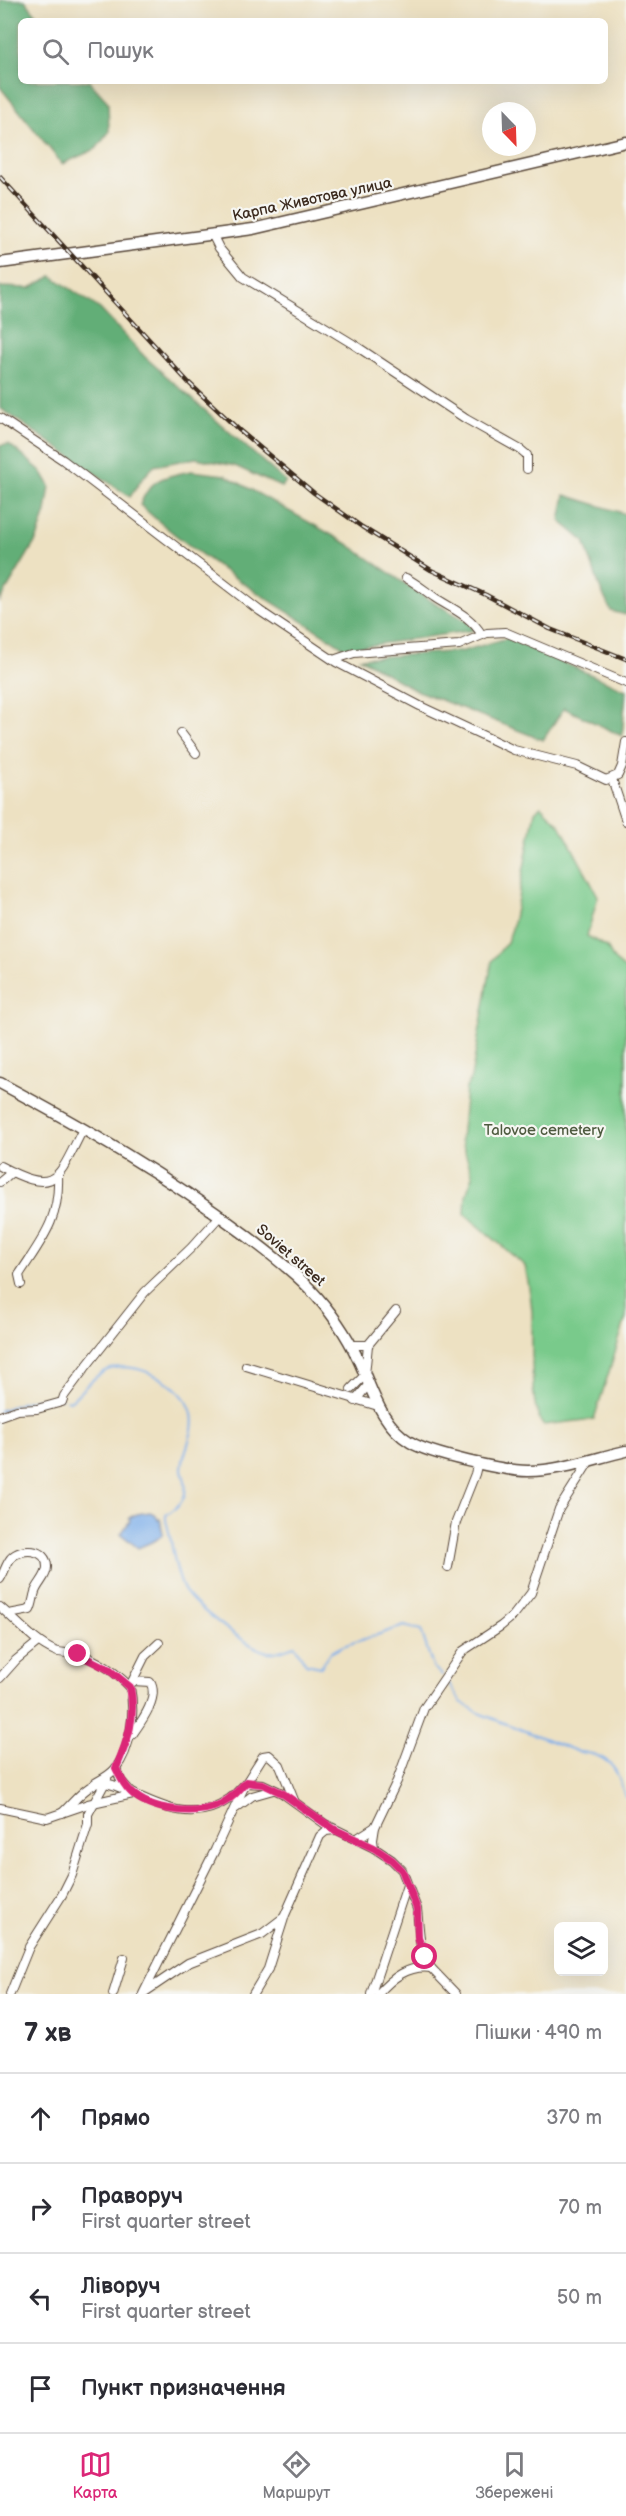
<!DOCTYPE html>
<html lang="uk">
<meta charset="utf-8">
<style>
:root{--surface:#fff;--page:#f2f2f3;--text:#2b2b33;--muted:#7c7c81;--line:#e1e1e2;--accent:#db2777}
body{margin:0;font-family:"Balsamiq Sans",sans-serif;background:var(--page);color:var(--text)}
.controls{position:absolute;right:18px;bottom:18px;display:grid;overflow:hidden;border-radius:9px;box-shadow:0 6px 24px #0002}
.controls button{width:54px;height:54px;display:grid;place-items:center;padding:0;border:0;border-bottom:2px solid var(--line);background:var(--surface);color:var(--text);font:30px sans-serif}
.compass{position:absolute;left:482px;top:102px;width:54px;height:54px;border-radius:50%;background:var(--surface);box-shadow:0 6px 24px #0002;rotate:157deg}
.stop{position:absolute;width:18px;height:18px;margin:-14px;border:4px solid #db2777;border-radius:50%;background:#fff}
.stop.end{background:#db2777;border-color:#fff;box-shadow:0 2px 6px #0008}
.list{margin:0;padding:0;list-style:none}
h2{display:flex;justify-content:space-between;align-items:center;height:78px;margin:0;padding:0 24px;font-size:26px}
h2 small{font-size:20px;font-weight:400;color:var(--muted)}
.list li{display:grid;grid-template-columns:39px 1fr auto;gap:18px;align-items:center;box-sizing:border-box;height:90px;padding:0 24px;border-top:2px solid var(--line)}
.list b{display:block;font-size:22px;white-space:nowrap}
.list p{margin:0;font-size:20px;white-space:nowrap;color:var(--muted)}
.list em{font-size:20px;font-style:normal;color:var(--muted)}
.icon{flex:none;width:33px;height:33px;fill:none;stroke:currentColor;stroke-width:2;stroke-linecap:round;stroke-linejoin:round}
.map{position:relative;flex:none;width:626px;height:1994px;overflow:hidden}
.search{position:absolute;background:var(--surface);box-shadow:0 6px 24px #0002;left:18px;right:18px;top:18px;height:66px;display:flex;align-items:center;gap:15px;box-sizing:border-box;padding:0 21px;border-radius:9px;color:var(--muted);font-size:22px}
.sheet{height:438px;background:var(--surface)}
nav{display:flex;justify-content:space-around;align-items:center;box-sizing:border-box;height:84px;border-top:2px solid var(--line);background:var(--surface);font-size:16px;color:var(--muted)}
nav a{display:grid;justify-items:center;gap:3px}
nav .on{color:var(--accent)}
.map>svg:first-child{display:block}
.green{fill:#79ca8b;stroke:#5a7a54;stroke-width:1.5}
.forest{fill:#62ae77;stroke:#4e6c4a;stroke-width:1.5}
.water{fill:#7eafea;stroke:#5c6c84;stroke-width:1.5}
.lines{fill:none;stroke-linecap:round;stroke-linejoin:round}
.stream{stroke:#7eafea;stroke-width:2}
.minor-casing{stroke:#564537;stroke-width:10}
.major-casing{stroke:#564537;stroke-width:13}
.minor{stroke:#fff;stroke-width:8}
.major{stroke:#fff;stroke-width:10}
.rail-casing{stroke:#3b2a1e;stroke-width:4.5}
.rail{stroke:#f6f6f2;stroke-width:2;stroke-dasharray:7;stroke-linecap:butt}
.route{stroke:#db2777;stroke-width:8}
.labels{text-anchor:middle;stroke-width:4.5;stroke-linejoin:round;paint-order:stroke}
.street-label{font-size:15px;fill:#3b2a1e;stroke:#f6f6f2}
.park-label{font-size:15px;fill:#4e5a3f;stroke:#f6f6f2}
</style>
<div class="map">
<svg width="626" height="1994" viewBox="0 0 626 1994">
<rect width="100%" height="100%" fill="#f6f6f2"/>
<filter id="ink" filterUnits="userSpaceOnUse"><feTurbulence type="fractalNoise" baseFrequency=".0167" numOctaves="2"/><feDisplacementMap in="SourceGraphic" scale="12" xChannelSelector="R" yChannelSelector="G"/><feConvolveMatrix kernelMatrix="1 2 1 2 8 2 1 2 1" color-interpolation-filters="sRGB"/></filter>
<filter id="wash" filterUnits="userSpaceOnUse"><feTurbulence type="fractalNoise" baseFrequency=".008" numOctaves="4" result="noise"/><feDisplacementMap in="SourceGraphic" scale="24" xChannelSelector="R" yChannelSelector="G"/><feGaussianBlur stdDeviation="1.35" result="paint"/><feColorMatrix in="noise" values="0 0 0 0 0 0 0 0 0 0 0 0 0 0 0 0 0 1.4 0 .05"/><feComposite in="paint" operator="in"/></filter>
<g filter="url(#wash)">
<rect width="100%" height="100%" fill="#ede1c2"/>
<path class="green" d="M541,806L560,825L598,896L587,936L607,947L614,960L626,970V1318L594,1419L543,1425C528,1407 533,1338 532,1312C531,1296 528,1281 525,1266L465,1214L466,1195L473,1176L461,1140L466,1088L471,1078L492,961L507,942L512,929L535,811Z"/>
<g class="forest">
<polygon points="0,0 25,0 41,21 21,21 21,81 89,81 108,102 109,132 96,149 62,164 0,87"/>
<polygon points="52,276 100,309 145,357 286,482 281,487 235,466 196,458 154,466 142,479 130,497 0,408 0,287 30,288"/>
<polygon points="9,444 41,471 50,486 46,512 37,539 0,601 0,445"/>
<path d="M191,471L225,475L346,543L426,598L465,620L475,630L346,649C277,604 201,561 140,505C151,477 164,477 191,471Z"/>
<polygon points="565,495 626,514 626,615 611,611 600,588 584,541 560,521"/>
<polygon points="507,638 626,690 622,736 564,708 543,740 413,689 360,658 463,651"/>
</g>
<polygon class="water" points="150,1512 156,1515 158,1520 160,1519 163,1534 156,1540 138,1548 121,1534 130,1521 129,1518 137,1514"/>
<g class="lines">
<g class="stream">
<path d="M67,1400L70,1401C82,1392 92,1377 105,1371C132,1357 186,1384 192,1414C196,1433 183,1450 182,1468C182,1472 184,1477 185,1482C188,1499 179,1506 166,1515V1521C173,1542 173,1567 183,1588C191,1604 250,1649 268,1652C277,1654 286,1648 295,1646L306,1664L321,1667L330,1653L343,1646L404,1626L421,1630L433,1667L442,1675"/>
<path d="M0,1411C20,1403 40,1395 61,1399"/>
<path d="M446,1679L461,1702L481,1714L579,1752C597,1753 612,1760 619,1778C622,1784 622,1791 626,1797"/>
</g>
</g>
</g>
<g filter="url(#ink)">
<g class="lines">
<g class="minor-casing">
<g id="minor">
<polyline points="212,234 219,248 243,277 353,344 466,419 521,450 527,455 527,469"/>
<polyline points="0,418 63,460 260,611 336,662 420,706 514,750 577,766 606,780 618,775 622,766 626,742"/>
<path d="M406,578C416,583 424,590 434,597C452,609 470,615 482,635"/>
<polyline points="333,660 354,653 459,645 487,633 505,632 626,683"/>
<polyline points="181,733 196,753"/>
<polyline points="612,779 626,821"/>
<path d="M0,1166C57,1196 57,1180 83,1129"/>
<polyline points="0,1182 12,1172"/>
<path d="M21,1284L19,1275C42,1239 60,1220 58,1175"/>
<polyline points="351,1345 368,1345 396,1311"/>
<polyline points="246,1366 378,1406"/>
<polyline points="351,1389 365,1375 368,1345"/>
<polyline points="355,1401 369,1384"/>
<polyline points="0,1416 17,1410 37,1409 62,1402 64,1396 85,1368 145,1292 191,1248 220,1216"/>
<polyline points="448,1567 456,1522 475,1474 478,1462"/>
<path d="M0,1579C4,1573 6,1564 11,1558C21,1547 47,1548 47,1567C47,1577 38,1583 35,1592C33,1598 33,1604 30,1610L9,1614"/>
<path d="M0,1607C18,1622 34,1642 55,1651C62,1654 71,1652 78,1654C97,1659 117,1673 130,1687C135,1712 132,1749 115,1769C110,1775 102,1779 95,1783"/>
<polyline points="0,1678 16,1660 38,1642"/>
<polyline points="131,1684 145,1656 159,1643"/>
<path d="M132,1735C141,1722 160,1697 150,1682L133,1681"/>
<polyline points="116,1768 121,1781 131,1792"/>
<polyline points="0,1808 47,1818 88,1804 133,1794"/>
<polyline points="236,1808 252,1796 273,1790"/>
<path d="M62,1813C71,1805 81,1791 93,1785C120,1771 174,1838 229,1799C236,1795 240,1788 246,1783L263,1784L282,1793L325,1824L374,1848L392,1860L402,1870L417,1909L421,1949L431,1968L456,1994"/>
<polyline points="356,1839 375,1827"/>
<polyline points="374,1848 373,1840 375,1827 397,1781 424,1708 463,1651 501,1626 513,1616 531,1593 559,1509 590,1460"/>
<polyline points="145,1992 188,1963 262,1934 283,1918"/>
<polyline points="10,1994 29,1947 62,1895 72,1875 88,1824 88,1814 107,1779"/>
<polyline points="113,1994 124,1958"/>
<polyline points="143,1994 215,1850 246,1783 263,1756 269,1755 280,1765 294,1800"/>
<polyline points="253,1994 268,1969 285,1915 320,1836 326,1831 335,1830"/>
<polyline points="371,1994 407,1885"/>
<path d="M378,1994C392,1978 408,1965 431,1968"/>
</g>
</g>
<g class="major-casing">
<g id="major">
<polyline points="0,263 253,229 626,142"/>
<path d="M0,1083C84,1128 166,1175 243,1233C265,1250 290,1268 309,1288C329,1309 346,1333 358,1359C372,1388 380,1424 410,1442C429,1454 505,1471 528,1471C561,1471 595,1458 626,1451"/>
</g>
</g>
<use href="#minor" class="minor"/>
<use href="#major" class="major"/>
<g class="rail-casing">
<polyline id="rail" points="0,177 189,383 239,430 314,493 362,527 431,570 486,595 550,629 626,659"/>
</g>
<use href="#rail" class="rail"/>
</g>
</g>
<g class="lines" filter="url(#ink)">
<path class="route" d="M78,1654L108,1669L130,1687C136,1717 128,1740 116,1768C120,1777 124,1785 131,1792C150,1811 197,1816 221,1804C231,1799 238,1791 246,1782L263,1784L282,1793L335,1830L374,1848L392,1860L402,1870L417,1909L418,1938L425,1957"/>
</g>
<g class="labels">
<g class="street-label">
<text transform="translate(312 199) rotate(-12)" y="5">Карпа Животова улица</text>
<text transform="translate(291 1255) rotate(41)" y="5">Soviet street</text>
</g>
<g class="park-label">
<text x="544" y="1135">Talovoe cemetery</text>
</g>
</g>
</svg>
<div class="controls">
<button><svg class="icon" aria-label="layers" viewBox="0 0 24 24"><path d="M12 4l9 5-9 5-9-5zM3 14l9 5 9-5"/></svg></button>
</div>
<svg class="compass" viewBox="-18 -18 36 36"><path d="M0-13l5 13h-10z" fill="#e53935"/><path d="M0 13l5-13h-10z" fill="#7c7c81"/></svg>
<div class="stop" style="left:425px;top:1957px"></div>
<div class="stop end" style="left:78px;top:1654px"></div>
<div class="search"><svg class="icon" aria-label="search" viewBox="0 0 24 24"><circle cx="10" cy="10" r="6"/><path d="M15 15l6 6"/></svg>Пошук</div>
</div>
<section class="sheet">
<h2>7 хв<small>Пішки · 490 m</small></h2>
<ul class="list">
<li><svg class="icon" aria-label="ahead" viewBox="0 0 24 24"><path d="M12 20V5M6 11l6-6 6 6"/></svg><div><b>Прямо</b></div><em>370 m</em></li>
<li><svg class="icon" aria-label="right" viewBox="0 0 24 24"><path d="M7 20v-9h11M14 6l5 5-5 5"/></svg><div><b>Праворуч</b><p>First quarter street</p></div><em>70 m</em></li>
<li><svg class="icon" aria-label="left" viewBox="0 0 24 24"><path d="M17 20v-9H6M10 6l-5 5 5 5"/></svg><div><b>Ліворуч</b><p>First quarter street</p></div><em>50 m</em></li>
<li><svg class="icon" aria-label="arrive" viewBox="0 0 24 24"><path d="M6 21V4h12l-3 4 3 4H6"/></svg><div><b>Пункт призначення</b></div></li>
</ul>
</section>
<nav>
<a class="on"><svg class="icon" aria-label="map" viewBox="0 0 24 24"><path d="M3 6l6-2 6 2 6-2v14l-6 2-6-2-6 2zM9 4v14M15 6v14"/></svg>Карта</a>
<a><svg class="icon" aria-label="directions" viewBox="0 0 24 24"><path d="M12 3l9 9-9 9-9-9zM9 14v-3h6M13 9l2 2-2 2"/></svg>Маршрут</a>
<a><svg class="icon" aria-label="saved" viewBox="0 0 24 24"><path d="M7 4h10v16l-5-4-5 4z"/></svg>Збережені</a>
</nav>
